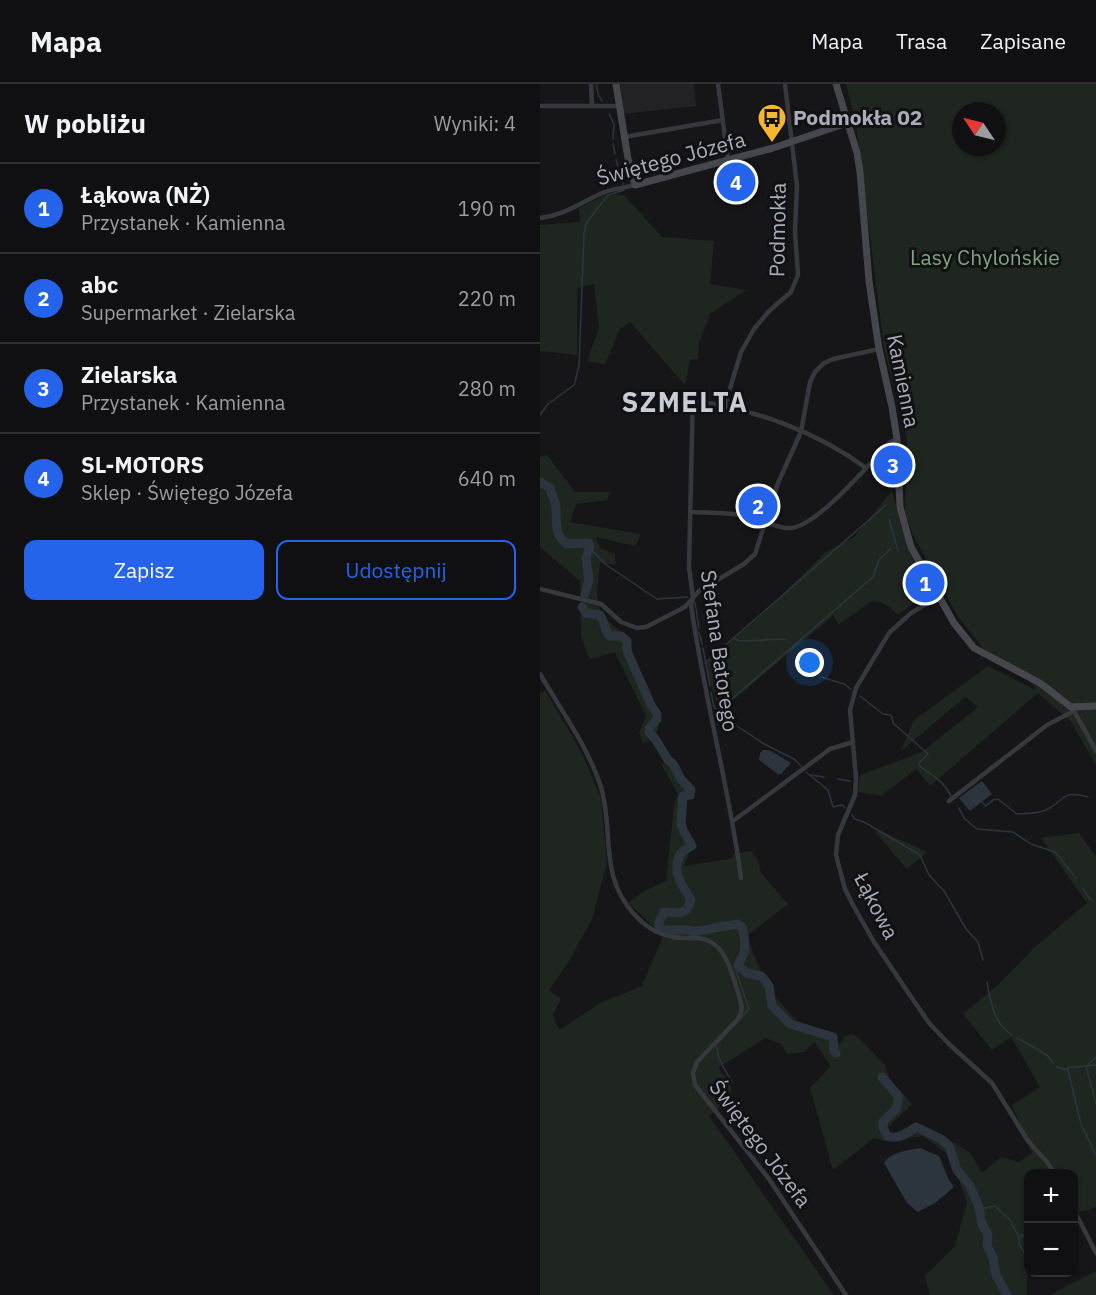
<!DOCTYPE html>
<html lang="pl">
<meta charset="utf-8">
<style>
:root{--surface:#101012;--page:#19191b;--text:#f1f3f6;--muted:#9c9d9f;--line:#303032;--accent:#2563eb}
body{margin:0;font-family:"IBM Plex Sans",sans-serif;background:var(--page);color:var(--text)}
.controls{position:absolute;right:18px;bottom:18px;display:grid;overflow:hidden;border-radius:12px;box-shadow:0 2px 4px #0004}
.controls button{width:54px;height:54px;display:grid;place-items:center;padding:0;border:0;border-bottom:2px solid var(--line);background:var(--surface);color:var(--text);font:30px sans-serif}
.compass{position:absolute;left:412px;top:18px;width:54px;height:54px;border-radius:50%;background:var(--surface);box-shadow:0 2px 4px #0004;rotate:305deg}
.you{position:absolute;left:270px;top:579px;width:21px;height:21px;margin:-15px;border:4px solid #fff;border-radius:50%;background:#1a73e8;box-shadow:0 0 0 9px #1a73e833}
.badge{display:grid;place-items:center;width:39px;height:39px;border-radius:50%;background:var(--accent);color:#fff;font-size:20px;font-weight:700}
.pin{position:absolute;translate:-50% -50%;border:3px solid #fff;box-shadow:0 2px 6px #0006}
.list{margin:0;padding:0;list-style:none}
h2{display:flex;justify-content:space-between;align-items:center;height:78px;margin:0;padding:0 24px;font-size:26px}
h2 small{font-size:20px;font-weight:400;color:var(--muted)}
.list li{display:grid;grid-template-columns:39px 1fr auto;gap:18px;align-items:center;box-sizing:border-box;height:90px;padding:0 24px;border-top:2px solid var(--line)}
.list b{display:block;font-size:22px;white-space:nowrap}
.list p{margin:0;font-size:20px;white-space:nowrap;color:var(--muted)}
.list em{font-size:20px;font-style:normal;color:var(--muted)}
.actions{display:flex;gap:12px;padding:18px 24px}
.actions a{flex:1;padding:14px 0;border:2px solid var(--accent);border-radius:12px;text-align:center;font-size:21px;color:var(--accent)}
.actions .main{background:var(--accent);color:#fff}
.map{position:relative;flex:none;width:556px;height:1211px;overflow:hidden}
header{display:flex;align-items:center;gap:36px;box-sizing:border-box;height:84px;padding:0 30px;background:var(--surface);border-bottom:2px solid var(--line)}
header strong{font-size:28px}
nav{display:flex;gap:33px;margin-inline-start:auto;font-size:21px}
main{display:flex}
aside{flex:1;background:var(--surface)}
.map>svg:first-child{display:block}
.built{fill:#222225}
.green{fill:#1e261f;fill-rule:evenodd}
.water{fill:#2c353d}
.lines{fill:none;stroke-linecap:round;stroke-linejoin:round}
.stream{stroke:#2c353d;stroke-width:1.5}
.river{stroke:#2c353d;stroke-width:9}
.street{stroke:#37383d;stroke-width:4.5}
.secondary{stroke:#45474d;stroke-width:7}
.labels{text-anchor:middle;stroke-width:6;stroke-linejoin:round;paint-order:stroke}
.poi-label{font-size:21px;font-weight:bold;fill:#a8adb9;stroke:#111113;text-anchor:start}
.street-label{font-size:21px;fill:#a8adb9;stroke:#111113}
.park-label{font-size:21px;fill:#7ea481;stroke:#111113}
.district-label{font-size:27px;font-weight:bold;letter-spacing:1.5px;fill:#c9ccd5;stroke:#111113}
</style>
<header>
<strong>Mapa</strong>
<nav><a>Mapa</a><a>Trasa</a><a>Zapisane</a></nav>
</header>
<main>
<aside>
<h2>W pobliżu<small>Wyniki: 4</small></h2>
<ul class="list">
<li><span class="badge">1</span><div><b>Łąkowa (NŻ)</b><p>Przystanek · Kamienna</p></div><em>190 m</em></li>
<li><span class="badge">2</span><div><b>abc</b><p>Supermarket · Zielarska</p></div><em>220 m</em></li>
<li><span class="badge">3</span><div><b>Zielarska</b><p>Przystanek · Kamienna</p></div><em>280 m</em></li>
<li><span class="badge">4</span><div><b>SL-MOTORS</b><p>Sklep · Świętego Józefa</p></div><em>640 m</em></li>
</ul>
<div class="actions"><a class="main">Zapisz</a><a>Udostępnij</a></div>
</aside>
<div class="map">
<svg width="556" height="1211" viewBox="0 0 556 1211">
<rect width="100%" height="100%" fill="#161618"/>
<polygon class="built" points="80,0 154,0 156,22 84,30"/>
<g class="green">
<path d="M306,0H556V681L531,638L498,609L390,702L376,685L341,712L318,708L320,691L382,668L438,623L425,613L361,667L373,637L448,582L497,607L481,585L444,565L419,534L375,455L365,430L367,355L344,264L316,41ZM421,27H457V63H421Z"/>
<polygon points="66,110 84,111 122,153 174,157 170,200 206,206 170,230 159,260 158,275 150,276 145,301 90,238 80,245 65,280 47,277 59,244 54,200 37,204 37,271 0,267 0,141 40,138 39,124"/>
<polygon points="7,371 35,408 70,408 67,416 36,420 30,438 101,450 95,462 56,453 60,464 75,470 75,481 60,478 57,509 61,531 87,553 119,642 114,655 103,659 99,649 106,632 75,568 50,575 41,553 40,497 0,463 0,373"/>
<polygon points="352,407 368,464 392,509 375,518 358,531 347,521 333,516 298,541 294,531 179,628 165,580 224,529 286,468 314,453"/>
<path d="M5,606L43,671L61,714L67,779L52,835L28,879L9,906L21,915L13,930L19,946L60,919L102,902L123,852L88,819L106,806L126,797L134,722L138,710L121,680L126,679L139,688L149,707C145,718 142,741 149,751C152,756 153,757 155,764L149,769L144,782L189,775L194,773L193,770L211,767L218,776L221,789L248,820L207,852L227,904L263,944L290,947L300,960L305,952L312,950L321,956L345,981L349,994L372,1020L344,1047L353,1050L372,1040L398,1050L429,1068L442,1089L461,1073L479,1078L492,1069L472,1021L500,1003L471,953L452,966L423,930L459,900L495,863L547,819L501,754L539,749L556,772V1123L534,1130V1090H488L487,1211H390L385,1192L415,1162L427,1119L417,1089L406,1069L383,1052L346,1057L334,1054L293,1086L270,1004L291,982L274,958L264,968L247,970L241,960L225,954L178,984L190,998L192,1012L169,1032L294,1211H0V610Z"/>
<polygon points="339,746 387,768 367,785 335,748"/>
<polygon points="556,1187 556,1211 510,1211"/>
</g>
<g class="water">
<polygon points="223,666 229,666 251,679 241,690 238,690 219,676 220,669"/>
<polygon points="442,697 452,710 430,727 419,714"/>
<path d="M380,1064L399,1072L409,1096L414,1103L395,1119L378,1128L367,1119L344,1079C351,1068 367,1066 380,1064Z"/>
</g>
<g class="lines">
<g class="stream">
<polyline points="56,0 58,10 62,17"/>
<polyline points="69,30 74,40 73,55"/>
<polyline points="73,60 75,70"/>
<polyline points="76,76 83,100"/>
<polyline points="0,331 8,320 34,301 39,282 44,149 47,138 68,111 84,106"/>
<polyline points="349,435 358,467"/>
<polyline points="50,464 65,480 117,515 148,513"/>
<polyline points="155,518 159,545"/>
<polyline points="159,548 162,560"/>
<polyline points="194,554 199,557 246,555"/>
<polyline points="163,564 170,602"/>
<polyline points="165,579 346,421"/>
<polyline points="281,593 304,600 311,605"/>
<polyline points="171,608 174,623 183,632"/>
<path d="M320,612L343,630L350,631L352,633L353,639L388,670L379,679V681C393,694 401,693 411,712"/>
<polyline points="177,628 333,493 339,476 351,464"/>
<polyline points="188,636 224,660 254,675 261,682"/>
<polyline points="266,688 288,706 293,723 302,721 305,724"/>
<polyline points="270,691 284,693"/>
<polyline points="298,695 303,696"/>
<polyline points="304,696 310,697"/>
<path d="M442,718L446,722L453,716L458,715L477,730C486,729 498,730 506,726C527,715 521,706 548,713"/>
<polyline points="419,724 424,734 437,745 473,748 491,760 515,768 536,794"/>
<polyline points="312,731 315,735 324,738 380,771 389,791 404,807 426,845 438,858 443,876"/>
<polyline points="543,805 551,816"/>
<path d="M447,898C451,919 453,938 472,951"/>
<polyline points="477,954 507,971 513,979"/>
<polyline points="549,980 556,973"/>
<polyline points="546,982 556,1020"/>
<polyline points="517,983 528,986 541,1040 556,1071"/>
<polyline points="527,984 556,981"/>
<path d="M192,998C185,986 178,976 176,961L209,925L196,887L198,882"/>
<polyline points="439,1125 455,1122 470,1136 479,1153 479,1160 488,1175"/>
<polyline points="479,1153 488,1149"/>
<polyline points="500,1188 508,1189 510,1192 520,1191"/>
</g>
<g class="river">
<path d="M0,398L10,404C11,410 13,413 15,418C19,435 11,448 27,460L48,459L50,462L46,474L49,496L45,510"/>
<path d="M42,523L46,529L60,531C65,538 64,546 70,552H81L87,557V567L111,621L117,630V635L109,645V648L116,656L128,676L133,680L141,695L151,706L150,711L143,712L141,739L143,746L152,762C149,764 143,766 140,771C131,787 143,803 151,816C146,834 137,828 124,828L119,838V843L122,846H148L153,848L197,840L201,842C204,848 206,861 204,868C203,874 199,877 198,882L207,889L221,892L225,896L229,902L232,922L250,940L293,953L294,967L296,969"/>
<path d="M342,993L359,1013L356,1025L343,1038V1044L347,1052C358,1056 367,1050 376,1043L401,1055L409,1062L417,1086L430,1102L439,1123L442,1140L448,1151L447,1161L453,1174L456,1191L467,1211"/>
</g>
<g class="street">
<polyline points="51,0 52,22"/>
<polyline points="178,0 188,76"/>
<polyline points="0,22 79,22"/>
<polyline points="84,53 183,36"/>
<path d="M0,134C25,131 40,119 62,109C72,105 84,104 95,101"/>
<path d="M153,307L149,483L153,514L151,521C164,613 189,702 201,794"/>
<path d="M153,317C214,325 276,347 326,384"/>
<polyline points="185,321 201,268 214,245 229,227 251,208 258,191 255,148 257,102 245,0"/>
<path d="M151,428C170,429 191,428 211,433C224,436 237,445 250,444C276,444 331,378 350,358L357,355"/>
<polyline points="0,505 61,520 81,538 97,544 106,543 145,523 159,507 204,480 215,470 238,399 261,348 270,298 275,288 284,279 293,275 339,265"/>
<polyline points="398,513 371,529 349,549 316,604 310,626 316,694 315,711 298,751 296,771 305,805 313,821 334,858 378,923 389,939 409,960 452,999 488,1057 507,1078 515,1090"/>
<path d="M0,590C21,626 48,663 61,703C74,747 59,791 93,829C107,845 122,853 144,854C155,854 166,853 175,861C187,870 192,890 197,905C200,916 205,925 198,935L157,978L153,989L155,1001L229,1095L306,1211"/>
<polyline points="533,625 556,667"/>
<polyline points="409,717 507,641 534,627"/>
<polyline points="193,737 290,665 313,658"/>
<polyline points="534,1126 556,1169"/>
</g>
<g class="secondary">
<polyline points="76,0 88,75 95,101 233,64 307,39"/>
<polyline points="296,0 317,69 320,88 329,197 339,265 352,323 357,355 360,423 371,463 414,539 434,564 500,599 531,623 556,622"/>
</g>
</g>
<defs>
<g id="bus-pin" transform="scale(1.5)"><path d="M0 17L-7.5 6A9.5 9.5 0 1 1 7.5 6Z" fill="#f8b52e" stroke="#111113"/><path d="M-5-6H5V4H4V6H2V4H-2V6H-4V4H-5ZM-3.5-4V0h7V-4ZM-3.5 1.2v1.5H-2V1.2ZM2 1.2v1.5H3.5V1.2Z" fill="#111"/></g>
</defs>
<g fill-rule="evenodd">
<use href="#bus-pin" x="232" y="34"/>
</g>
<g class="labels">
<g class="poi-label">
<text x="253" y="41">Podmokła 02</text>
</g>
<g class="street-label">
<text transform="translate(131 75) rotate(-15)" y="7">Świętego Józefa</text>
<text transform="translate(238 146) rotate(-89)" y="7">Podmokła</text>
<text transform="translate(363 297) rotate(79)" y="7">Kamienna</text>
<text transform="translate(179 567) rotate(82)" y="7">Stefana Batorego</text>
<text transform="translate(336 822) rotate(63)" y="7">Łąkowa</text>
<text transform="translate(220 1060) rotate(53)" y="7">Świętego Józefa</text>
</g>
<g class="park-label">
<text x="445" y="181">Lasy Chylońskie</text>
</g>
<g class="district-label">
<text x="145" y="328">SZMELTA</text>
</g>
</g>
</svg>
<div class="controls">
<button>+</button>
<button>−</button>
</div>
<svg class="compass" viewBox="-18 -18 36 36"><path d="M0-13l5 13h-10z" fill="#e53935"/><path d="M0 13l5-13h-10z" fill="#9c9d9f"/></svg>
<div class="you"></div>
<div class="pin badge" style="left:385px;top:499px">1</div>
<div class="pin badge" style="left:218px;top:422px">2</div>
<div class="pin badge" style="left:353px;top:381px">3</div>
<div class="pin badge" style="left:196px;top:98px">4</div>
</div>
</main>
